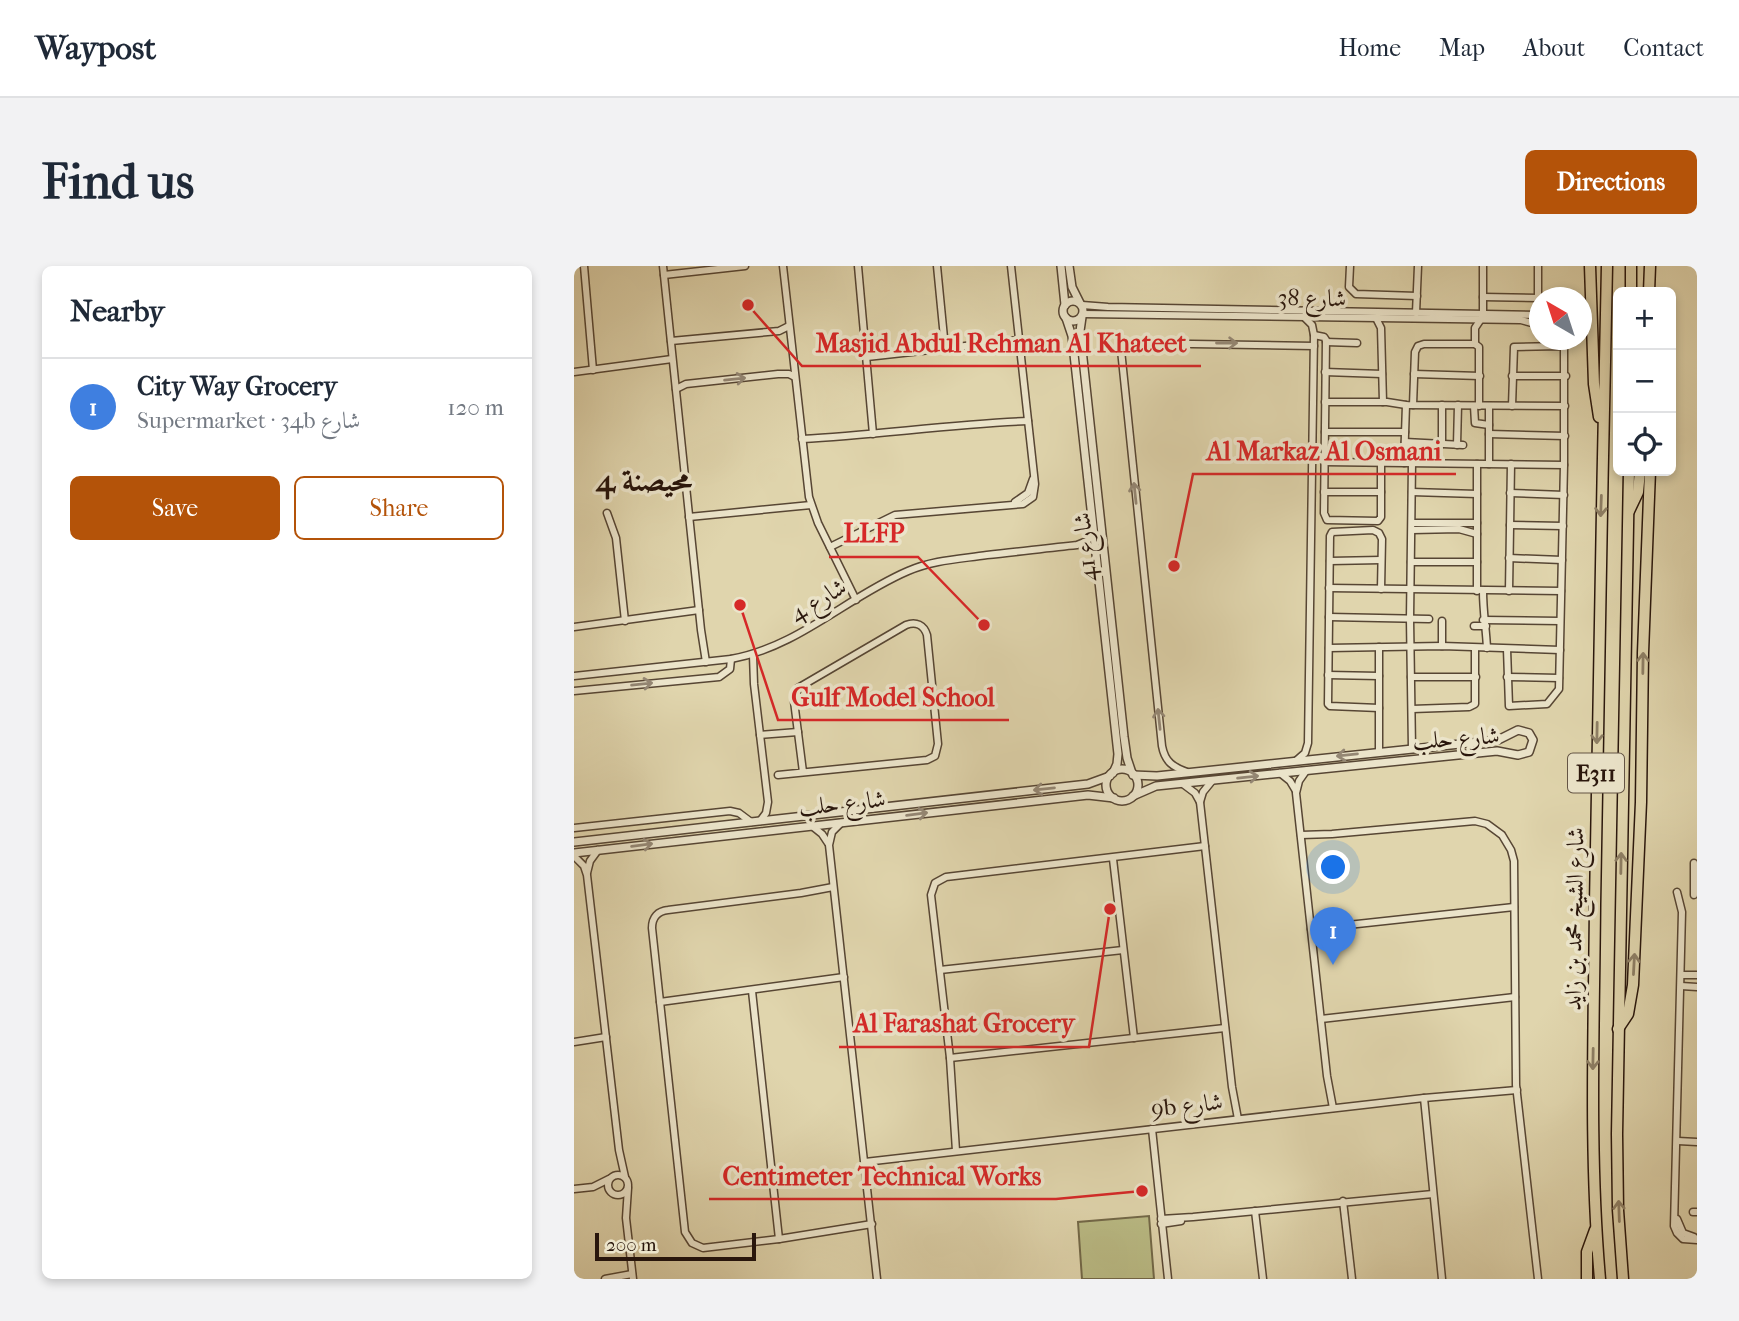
<!DOCTYPE html>
<meta charset="utf-8">
<style>
:root{--surface:#fff;--page:#f2f2f3;--text:#1f2937;--muted:#747a83;--line:#e0e1e3;--accent:#b45309}
body{margin:0;font-family:"IM FELL French Canon",Amiri,serif;background:var(--page);color:var(--text)}
.controls{position:absolute;right:21px;top:21px;display:grid;overflow:hidden;border-radius:10px;box-shadow:0 4px 10px #0003}
.controls button{width:63px;height:63px;display:grid;place-items:center;padding:0;border:0;border-bottom:2px solid var(--line);background:var(--surface);color:var(--text);font:35px sans-serif}
.compass{position:absolute;left:955px;top:21px;width:63px;height:63px;border-radius:50%;background:var(--surface);box-shadow:0 4px 10px #0003;rotate:321deg}
.scale{position:absolute;left:21px;bottom:18px;width:161px;box-sizing:border-box;padding-left:7px;border:4px solid #29160c;border-top:0;font-size:19px;line-height:24px;white-space:nowrap;color:#29160c;-webkit-text-stroke:5px #ebe4ca;paint-order:stroke}
.you{position:absolute;left:760px;top:602px;width:24px;height:24px;margin:-18px;border:5px solid #fff;border-radius:50%;background:#1a73e8;box-shadow:0 0 0 10px #1a73e833}
.badge{display:grid;place-items:center;width:46px;height:46px;border-radius:50%;background:var(--accent);color:#fff;font-size:23px;font-weight:700}
.pin{position:absolute;translate:-50% -58px;filter:drop-shadow(0 2px 4px #0008)}
.pin::after{content:'';position:absolute;top:37px;width:24px;height:21px;background:inherit;clip-path:polygon(0 0,100% 0,50% 100%)}
.list{margin:0;padding:0;list-style:none}
h2{display:flex;justify-content:space-between;align-items:center;height:91px;margin:0;padding:0 28px;font-size:30px}
h2 small{font-size:23px;font-weight:400;color:var(--muted)}
.list li{display:grid;grid-template-columns:46px 1fr auto;gap:21px;align-items:center;box-sizing:border-box;height:98px;padding:0 28px;border-top:2px solid var(--line)}
.list b{display:block;font-size:26px;white-space:nowrap}
.list p{margin:0;font-size:23px;white-space:nowrap;color:var(--muted)}
.list em{font-size:23px;font-style:normal;color:var(--muted)}
.actions{display:flex;gap:14px;padding:21px 28px}
.actions a{flex:1;padding:16px 0;border:2px solid var(--accent);border-radius:10px;text-align:center;font-size:24px;color:var(--accent)}
.actions .main{background:var(--accent);color:#fff}
.icon{flex:none;width:38px;height:38px;fill:none;stroke:currentColor;stroke-width:2;stroke-linecap:round;stroke-linejoin:round}
.map{position:relative;flex:none;width:1123px;height:1013px;overflow:hidden;border-radius:10px}
header{display:flex;align-items:center;gap:42px;box-sizing:border-box;height:98px;padding:0 35px;background:var(--surface);border-bottom:2px solid var(--line)}
header strong{font-size:33px}
nav{display:flex;gap:38px;margin-inline-start:auto;font-size:24px}
.intro{display:flex;align-items:center;justify-content:space-between;box-sizing:border-box;height:168px;padding:0 42px}
h1{margin:0;font-size:49px}
.button{padding:18px 32px;border-radius:10px;background:var(--accent);color:#fff;font-size:24px;font-weight:700}
main{display:flex;gap:42px;padding:0 42px}
aside{flex:1;background:var(--surface);border-radius:10px;box-shadow:0 4px 10px #0003}
.map>svg:first-child{display:block}
.green{fill:#babb85;stroke:#726848;stroke-width:2}
.lines{fill:none;stroke-linecap:round;stroke-linejoin:round}
.minor-casing{stroke:#574634;stroke-width:9}
.tertiary-casing{stroke:#574634;stroke-width:10}
.motorway-casing{stroke:#29160c;stroke-width:13}
.minor{stroke:#ebe4ca;stroke-width:6}
.tertiary{stroke:#ebe4ca;stroke-width:7}
.motorway{stroke:#e0d5ad;stroke-width:10}
.oneway{stroke:#948774}
.oneway2{stroke:#8e7f65}
.labels{text-anchor:middle;stroke-width:7;stroke-linejoin:round;paint-order:stroke}
.shield{fill:#ebe4ca;stroke:#635445;stroke-width:2}
.shield-label{font-size:23px;font-weight:bold;fill:#29160c}
.street-label{font-size:24px;fill:#29160c;stroke:#ebe4ca}
.district-label{font-size:32px;font-weight:bold;fill:#29160c;stroke:#ebe4ca}
.leader{fill:none;stroke:#d62828;stroke-width:2.5}
.callout-dot{fill:#d62828;stroke:#ebe4ca;stroke-width:2.5}
.callout-label{font-size:26px;text-anchor:middle;font-weight:bold;fill:#d62828;stroke:#ebe4ca;stroke-width:7;stroke-linejoin:round;paint-order:stroke}
</style>
<header>
<strong>Waypost</strong>
<nav><a>Home</a><a>Map</a><a>About</a><a>Contact</a></nav>
</header>
<div class="intro"><h1>Find us</h1><a class="button">Directions</a></div>
<main>
<aside>
<h2>Nearby<small></small></h2>
<ul class="list">
<li><span class="badge" style="background:#3f7fe0">1</span><div><b>City Way Grocery</b><p>Supermarket · 34b شارع</p></div><em>120 m</em></li>
</ul>
<div class="actions"><a class="main">Save</a><a>Share</a></div>
</aside>
<div class="map">
<svg width="1123" height="1013" viewBox="0 0 1123 1013">
<rect width="100%" height="100%" fill="#e0d5ad"/>
<filter id="stains"><feTurbulence type="fractalNoise" baseFrequency=".00286" numOctaves="4"/><feColorMatrix values="0 0 0 0 .2 0 0 0 0 .09 0 0 0 0 .02 0 0 0 .5 -.17"/></filter>
<radialGradient id="worn" r=".72"><stop offset=".6" stop-color="#630" stop-opacity="0"/><stop offset="1" stop-color="#630" stop-opacity=".3"/></radialGradient>
<polygon class="green" points="575,950 580,1013 508,1013 504,956"/>
<g class="lines">
<g class="minor-casing">
<g id="minor">
<polyline points="10,0 19,104"/>
<polyline points="89,0 127,364 132,396"/>
<polyline points="209,0 235,231 244,257 282,334"/>
<polyline points="284,0 299,168"/>
<polyline points="363,0 371,82"/>
<polyline points="776,0 775,21 782,28 843,30"/>
<polyline points="964,0 964,32"/>
<polyline points="90,9 171,0"/>
<polyline points="909,31 965,32"/>
<polyline points="980,32 982,29"/>
<polyline points="508,39 534,41 965,49"/>
<polyline points="842,47 844,0"/>
<polyline points="509,48 947,54 965,59"/>
<polyline points="909,48 909,0"/>
<polyline points="802,52 807,62 809,136"/>
<polyline points="740,69 750,71 752,74 750,247 753,254 804,255 807,251 807,197"/>
<polyline points="97,75 205,65 215,60"/>
<polyline points="752,76 783,77"/>
<polyline points="901,78 901,62 907,53"/>
<polyline points="293,91 445,74"/>
<polyline points="0,106 98,93"/>
<polyline points="751,106 808,108"/>
<polyline points="840,108 906,110"/>
<polyline points="938,110 992,110"/>
<polyline points="102,123 112,118 204,108 215,108 221,111"/>
<polyline points="751,136 813,136 832,139 991,140"/>
<polyline points="839,139 841,86 844,80 850,78 901,78 905,81 905,140"/>
<polyline points="868,139 868,178"/>
<polyline points="900,140 901,157 915,159"/>
<polyline points="751,166 831,166"/>
<polyline points="915,168 991,170"/>
<path d="M228,173C303,169 378,158 454,155"/>
<polyline points="831,176 889,179"/>
<polyline points="883,179 884,139"/>
<polyline points="750,196 990,199"/>
<polyline points="830,197 832,139"/>
<polyline points="838,197 836,353 838,483"/>
<polyline points="915,198 915,140"/>
<polyline points="750,226 807,226"/>
<polyline points="838,226 903,228"/>
<polyline points="936,227 990,229"/>
<polyline points="441,236 454,227 459,213"/>
<polyline points="33,247 42,272 51,355"/>
<polyline points="115,251 237,239"/>
<polyline points="838,257 903,257"/>
<polyline points="936,259 989,260"/>
<polyline points="838,264 885,263 903,268"/>
<polyline points="256,281 321,249 449,238 459,231 461,218 437,0"/>
<polyline points="935,292 988,294"/>
<polyline points="756,295 807,294"/>
<polyline points="837,296 903,296"/>
<polyline points="755,322 987,325"/>
<polyline points="903,325 903,198"/>
<path d="M909,325C909,345 912,362 913,382"/>
<polyline points="935,325 937,198"/>
<polyline points="755,351 855,353"/>
<polyline points="909,354 986,355"/>
<polyline points="900,360 912,360"/>
<polyline points="0,361 125,344"/>
<polyline points="868,380 868,355"/>
<polyline points="755,382 868,380 986,384"/>
<polyline points="933,383 935,440 973,438 985,423 990,199 990,82 986,80 940,81 938,140"/>
<polyline points="179,389 180,418 194,536 192,547 186,555"/>
<polyline points="754,409 805,410"/>
<path d="M0,410L157,393C224,381 273,331 334,305C359,294 386,293 413,289C443,286 473,282 503,279L513,275L520,267"/>
<polyline points="837,411 902,411"/>
<polyline points="933,411 985,412"/>
<polyline points="0,425 145,411 156,403 157,393"/>
<polyline points="805,442 756,440 754,438 756,270 758,266 799,264 805,267 808,273 807,323"/>
<polyline points="838,443 895,441 901,438 901,382"/>
<polyline points="186,469 224,466"/>
<polyline points="805,486 805,381"/>
<polyline points="723,494 731,487 734,477 740,69 738,59 731,52"/>
<polyline points="732,505 725,515 722,527 753,810 759,842"/>
<path d="M613,506C599,501 591,496 588,480L547,84L555,77L740,80"/>
<polyline points="706,507 716,515 722,525"/>
<path d="M204,509L353,494L361,490L364,478L353,369C350,359 342,355 332,359L224,422L220,435L229,506"/>
<polyline points="638,515 629,526 626,536 658,821 664,853"/>
<polyline points="609,518 621,527 626,536"/>
<polyline points="267,557 258,566 255,579 303,1013"/>
<polyline points="238,560 248,568 254,577"/>
<polyline points="0,562 156,545 165,547 177,556"/>
<polyline points="727,569 758,568 901,555 913,558 928,569 937,584 940,595 942,819 964,1013"/>
<polyline points="0,590 10,600 13,609 45,884 51,911"/>
<polyline points="539,593 560,772"/>
<polyline points="13,607 16,595 24,584"/>
<path d="M259,621L227,627L94,644C84,645 78,651 78,662L111,966L118,977L129,982L205,973L298,958"/>
<polyline points="1103,626 1108,646 1100,960 1103,967 1109,973 1123,974"/>
<polyline points="1120,629 1120,597"/>
<polyline points="737,663 940,641"/>
<polyline points="366,704 549,684"/>
<polyline points="1107,709 1123,709"/>
<polyline points="1107,720 1123,721"/>
<polyline points="178,725 205,973"/>
<polyline points="86,736 270,711"/>
<polyline points="747,753 941,731"/>
<polyline points="0,776 32,771"/>
<polyline points="376,792 651,762"/>
<polyline points="850,832 868,1013"/>
<polyline points="578,863 594,1013"/>
<polyline points="1104,875 1123,876"/>
<polyline points="382,885 376,792 357,629 361,617 372,611 631,580"/>
<polyline points="291,896 850,832 943,824"/>
<circle cx="44" cy="919" r="10"/>
<polyline points="54,922 52,952 59,1013"/>
<polyline points="0,923 19,921 35,913"/>
<polyline points="769,935 778,1013"/>
<polyline points="681,945 689,1013"/>
<polyline points="1119,946 1123,946"/>
<polyline points="587,953 619,951 859,928"/>
<polyline points="1103,953 1109,967 1120,971"/>
<polyline points="587,958 607,955"/>
<polyline points="31,1013 58,1008"/>
</g>
</g>
<g class="tertiary-casing">
<g id="tertiary">
<polyline points="487,0 491,39"/>
<polyline points="495,0 498,21 506,37"/>
<circle cx="499" cy="45" r="10"/>
<polyline points="508,51 506,65 550,471 553,492 558,507"/>
<polyline points="492,52 498,70 544,488 543,498 539,507"/>
<circle cx="548" cy="519" r="16"/>
<polyline points="559,509 583,510 924,474 944,464 955,467 959,474 955,486 944,489 923,485 582,520 559,530"/>
<polyline points="0,576 514,518 536,510"/>
<polyline points="0,587 514,529 540,532"/>
</g>
</g>
<g class="motorway-casing">
<g id="motorway">
<polyline points="1016,0 1020,118 1025,151"/>
<polyline points="1057,26 1057,0"/>
<polyline points="1075,26 1076,0"/>
<polyline points="1055,245 1064,226 1066,205"/>
<polyline points="1044,763 1054,748 1059,719 1067,536 1069,387 1076,205"/>
<polyline points="1013,1013 1013,986 1021,964"/>
<path d="M1026,1013C1015,888 1020,764 1021,639C1023,426 1029,213 1033,0"/>
<polyline points="1049,1013 1044,944 1043,868 1055,205"/>
</g>
</g>
<use href="#minor" class="minor"/>
<use href="#tertiary" class="tertiary"/>
<use href="#motorway" class="motorway"/>
</g>
<defs><path id="oneway-shaft" d="M-6 0H5M1.5-3L5.5 0L1.5 3" fill="none" stroke-width="1.6" stroke-linecap="round" stroke-linejoin="round" transform="scale(1.75)"/></defs>
<g class="oneway">
<use href="#oneway-shaft" transform="translate(653 77)"/>
<use href="#oneway-shaft" transform="translate(161 113) rotate(-6)"/>
<use href="#oneway-shaft" transform="translate(561 227) rotate(-96)"/>
<use href="#oneway-shaft" transform="translate(68 418) rotate(-6)"/>
<use href="#oneway-shaft" transform="translate(585 453) rotate(-96)"/>
<use href="#oneway-shaft" transform="translate(773 489) rotate(174)"/>
<use href="#oneway-shaft" transform="translate(674 511) rotate(-6)"/>
<use href="#oneway-shaft" transform="translate(470 523) rotate(174)"/>
<use href="#oneway-shaft" transform="translate(343 548) rotate(-7)"/>
<use href="#oneway-shaft" transform="translate(68 579) rotate(-7)"/>
</g>
<g class="oneway2">
<use href="#oneway-shaft" transform="translate(1027 240) rotate(92)"/>
<use href="#oneway-shaft" transform="translate(1069 397) rotate(-89)"/>
<use href="#oneway-shaft" transform="translate(1023 467) rotate(91)"/>
<use href="#oneway-shaft" transform="translate(1047 597) rotate(-89)"/>
<use href="#oneway-shaft" transform="translate(1060 698) rotate(-87)"/>
<use href="#oneway-shaft" transform="translate(1019 793) rotate(91)"/>
<use href="#oneway-shaft" transform="translate(1045 945) rotate(-92)"/>
</g>
<g class="labels">
<rect class="shield" x="994" y="487.5" width="56" height="39" rx="5"/>
<g class="shield-label">
<text x="1022" y="515">E311</text>
</g>
<g class="street-label">
<text transform="translate(738 32) rotate(1)" y="8">شارع 38</text>
<text transform="translate(511 281) rotate(-96)" y="8">شارع 41</text>
<text transform="translate(244 334) rotate(-31)" y="8">شارع 4</text>
<text transform="translate(882 472) rotate(-4)" y="8">شارع حلب</text>
<text transform="translate(268 537) rotate(-6)" y="8">شارع حلب</text>
<text transform="translate(1000 653) rotate(-89)" y="8">شارع الشيخ محمد بن زايد</text>
<text transform="translate(613 839) rotate(-6)" y="8">9b شارع</text>
</g>
<g class="district-label">
<text x="70" y="225">محيصنة 4</text>
</g>
</g>
<path class="leader" d="M174 39L228 100H627M600 300L619 208H882M410 359L344 291H255M166 339L204 454H435M536 643L515 781H265M568 925L482 933H135"/>
<g class="callout-dot">
<circle cx="174" cy="39" r="7"/>
<circle cx="600" cy="300" r="7"/>
<circle cx="410" cy="359" r="7"/>
<circle cx="166" cy="339" r="7"/>
<circle cx="536" cy="643" r="7"/>
<circle cx="568" cy="925" r="7"/>
</g>
<g class="callout-label">
<text x="427" y="86">Masjid Abdul Rehman Al Khateet</text>
<text x="750" y="194">Al Markaz Al Osmani</text>
<text x="300" y="276">LLFP</text>
<text x="319" y="440">Gulf Model School</text>
<text x="390" y="766">Al Farashat Grocery</text>
<text x="308" y="919">Centimeter Technical Works</text>
</g>
<rect width="100%" height="100%" filter="url(#stains)"/>
<rect width="100%" height="100%" fill="url(#worn)"/>
</svg>
<div class="controls">
<button>+</button>
<button>−</button>
<button><svg class="icon" aria-label="locate" viewBox="0 0 24 24"><circle cx="12" cy="12" r="6"/><path d="M12 2v4M12 18v4M2 12h4M18 12h4"/></svg></button>
</div>
<svg class="compass" viewBox="-18 -18 36 36"><path d="M0-13l5 13h-10z" fill="#e53935"/><path d="M0 13l5-13h-10z" fill="#747a83"/></svg>
<div class="scale">200 m</div>
<div class="you"></div>
<div class="pin badge" style="left:759px;top:699px;background:#3f7fe0">1</div>
</div>
</main>
